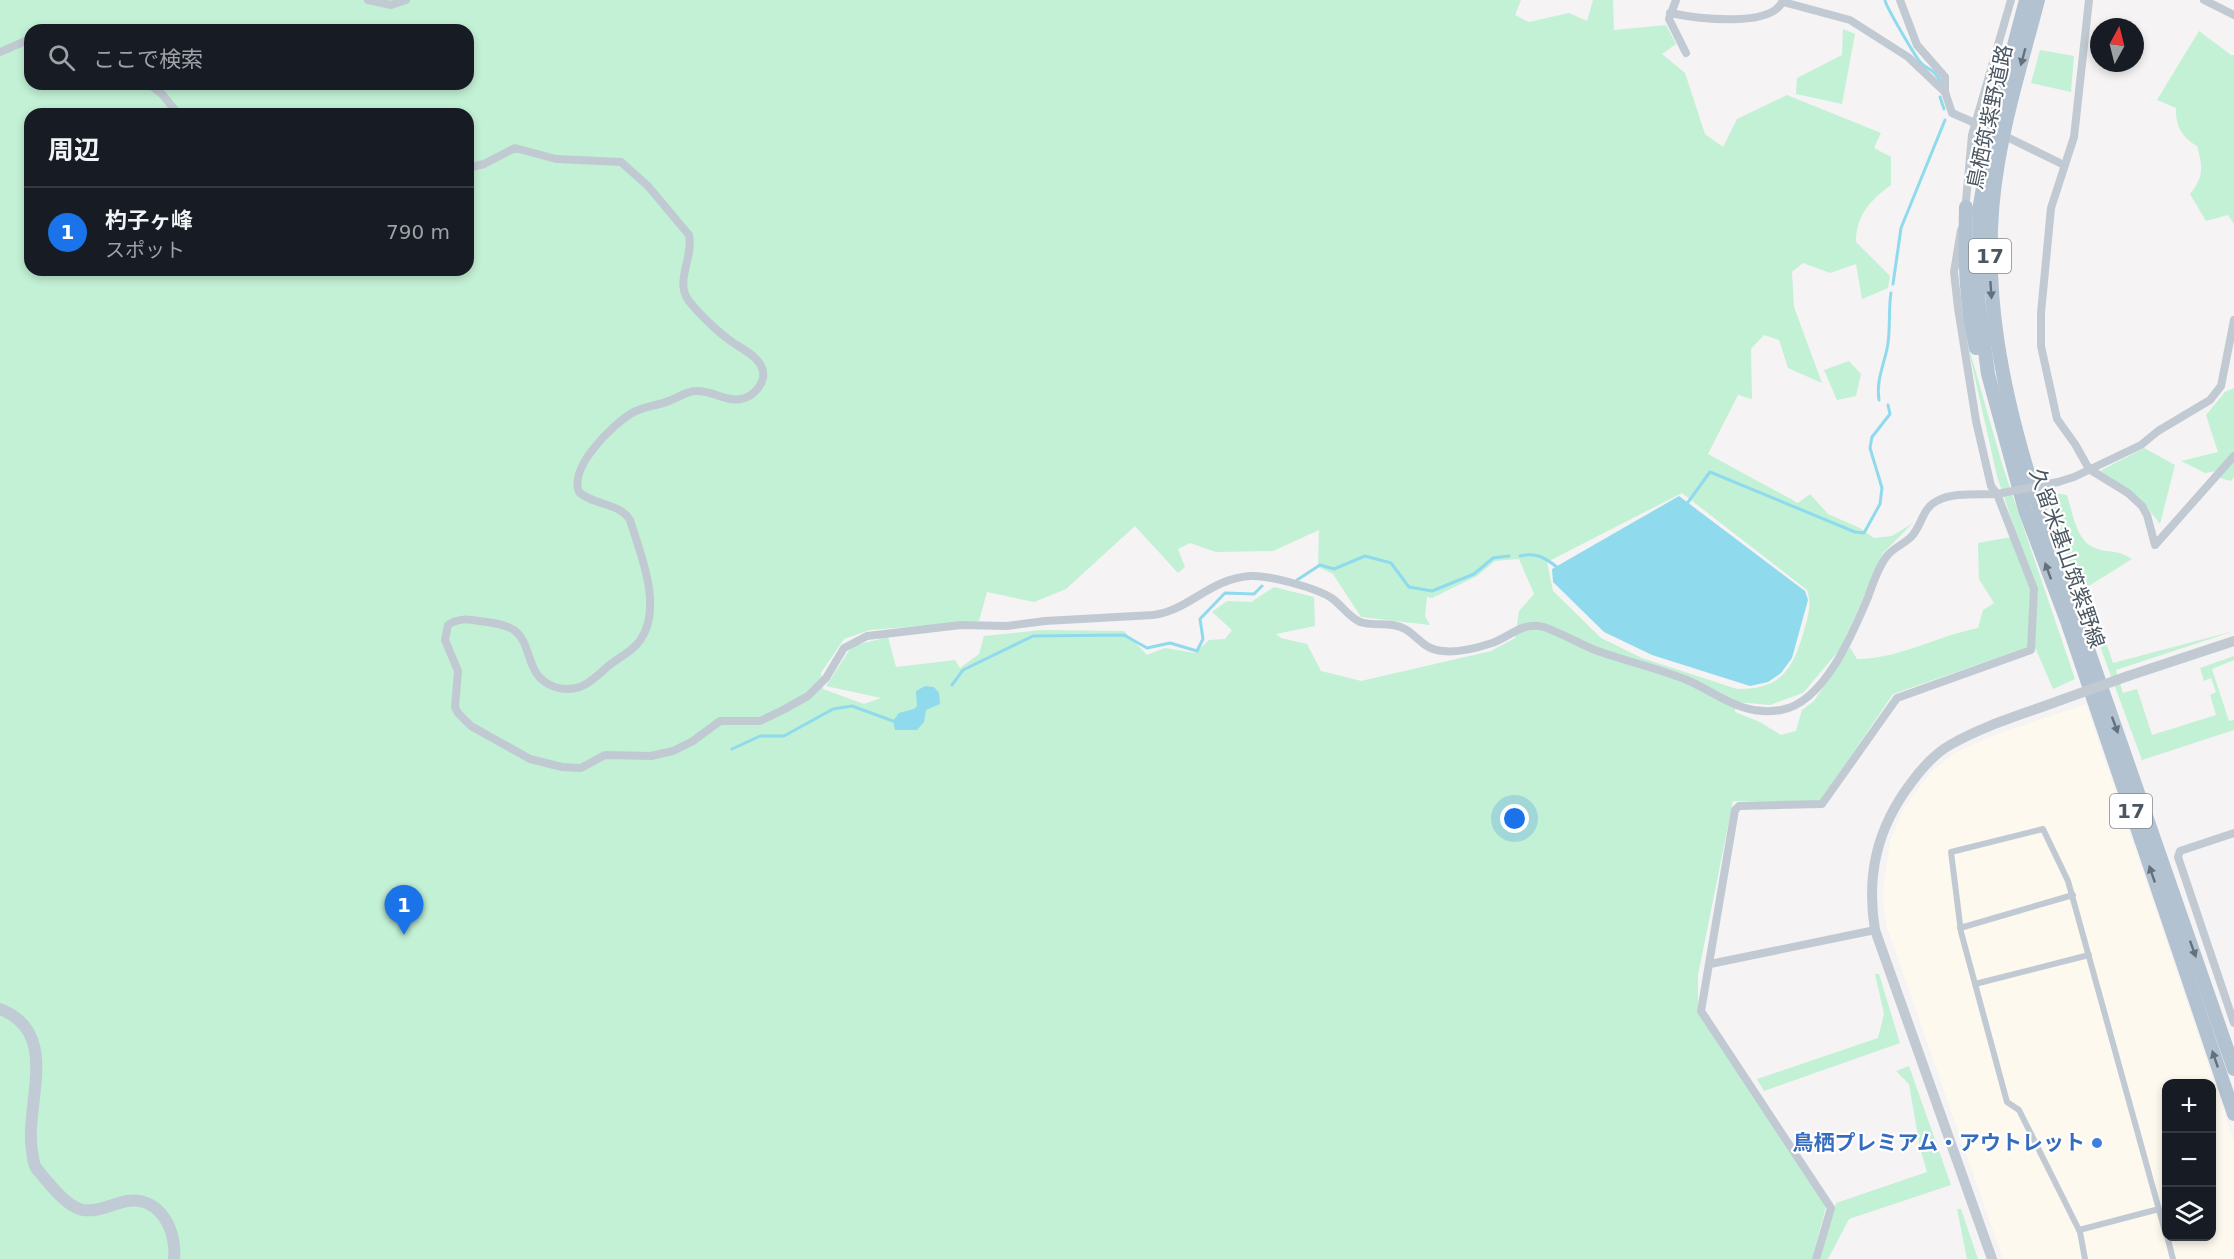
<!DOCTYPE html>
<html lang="ja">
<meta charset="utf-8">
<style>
:root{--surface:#171b24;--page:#242831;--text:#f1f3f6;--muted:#9ea1a6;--line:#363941;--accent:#1a73e8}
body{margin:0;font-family:"DejaVu Sans","Noto Sans JP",sans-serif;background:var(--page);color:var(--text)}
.controls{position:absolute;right:18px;bottom:18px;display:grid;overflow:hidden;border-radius:12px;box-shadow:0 3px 9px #0003}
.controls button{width:54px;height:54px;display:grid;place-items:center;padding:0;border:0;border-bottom:2px solid var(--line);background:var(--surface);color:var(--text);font:30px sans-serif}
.compass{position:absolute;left:2090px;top:18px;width:54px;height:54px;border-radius:50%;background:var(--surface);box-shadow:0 3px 9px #0003;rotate:7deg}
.you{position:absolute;left:1515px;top:819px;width:21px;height:21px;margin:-15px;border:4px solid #fff;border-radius:50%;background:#1a73e8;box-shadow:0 0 0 9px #1a73e833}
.badge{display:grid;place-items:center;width:39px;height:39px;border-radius:50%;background:var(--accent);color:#fff;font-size:20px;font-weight:700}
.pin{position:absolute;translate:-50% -50px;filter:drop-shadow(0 2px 3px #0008)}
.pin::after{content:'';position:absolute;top:32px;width:21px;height:18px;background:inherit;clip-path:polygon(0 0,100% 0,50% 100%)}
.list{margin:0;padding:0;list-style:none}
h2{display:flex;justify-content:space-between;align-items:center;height:78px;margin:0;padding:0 24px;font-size:26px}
h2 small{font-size:20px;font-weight:400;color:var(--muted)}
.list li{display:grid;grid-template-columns:39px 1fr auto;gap:18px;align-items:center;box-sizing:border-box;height:90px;padding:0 24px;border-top:2px solid var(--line)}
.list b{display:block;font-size:22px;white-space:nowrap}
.list p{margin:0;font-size:20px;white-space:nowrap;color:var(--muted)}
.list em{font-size:20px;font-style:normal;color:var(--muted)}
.icon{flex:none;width:33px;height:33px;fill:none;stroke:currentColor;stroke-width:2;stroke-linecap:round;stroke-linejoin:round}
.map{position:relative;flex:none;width:2234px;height:1259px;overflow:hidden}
.search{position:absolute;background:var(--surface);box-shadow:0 3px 9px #0003;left:24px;top:24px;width:450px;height:66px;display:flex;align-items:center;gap:15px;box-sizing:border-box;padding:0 21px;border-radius:18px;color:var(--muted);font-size:22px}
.panel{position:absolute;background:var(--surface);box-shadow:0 3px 9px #0003;left:24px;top:108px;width:450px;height:168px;border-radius:18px}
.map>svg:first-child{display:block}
.commercial{fill:#fdf9ef;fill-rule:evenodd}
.green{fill:#c3f1d5;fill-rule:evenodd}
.water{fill:#90daee}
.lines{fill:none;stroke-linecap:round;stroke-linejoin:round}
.stream{stroke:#90daee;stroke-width:3}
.pedestrian{stroke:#c1cad2;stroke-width:6}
.minor{stroke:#c1cad2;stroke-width:8}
.tertiary{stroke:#c1cad2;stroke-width:10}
.secondary{stroke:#c1cbd6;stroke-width:12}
.primary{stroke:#b3c2d1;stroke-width:14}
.minor-bridge{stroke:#c1cad2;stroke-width:8}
.tertiary-bridge{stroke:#c1cad2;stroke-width:10}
.oneway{fill:#64717d}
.shop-dot{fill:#3f7fe0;stroke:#fff;stroke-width:2}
.labels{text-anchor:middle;stroke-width:4.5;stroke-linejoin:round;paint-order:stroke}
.shield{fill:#fff;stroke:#808990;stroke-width:1.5}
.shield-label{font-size:20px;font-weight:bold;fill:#4a5661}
.street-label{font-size:21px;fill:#4a5661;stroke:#fff}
.shop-label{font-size:21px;font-weight:bold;fill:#366cbe;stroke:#fff;text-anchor:end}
</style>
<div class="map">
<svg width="2234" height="1259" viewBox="0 0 2234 1259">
<rect width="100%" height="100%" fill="#f5f3f3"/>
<path class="commercial" d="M2086,704L2234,1141V1259H2003L1887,928L1882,896L1890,842L1903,809L1931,772L1956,752L1997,734ZM2166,1084H2212V1236H2166Z"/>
<g class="green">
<path d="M0,0H1521L1515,15L1529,22L1569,13L1587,21L1593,0H1613L1614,30L1666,25L1676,44L1662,54L1685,73L1705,134L1723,147L1737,119L1787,95L1881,133L1874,148L1891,157V185C1870,200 1856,216 1856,242L1890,276L1888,288L1862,299L1856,264L1830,273L1803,263L1792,272L1794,307L1822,383L1788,368L1779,340L1764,335L1751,349L1752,399L1738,395L1708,454L1798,503L1810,494L1828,514L1860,528L1874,538L1892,536L1913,523L1883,553L1841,648L1803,693L1770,705L1736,702L1735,712L1760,722L1781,735L1796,731L1802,710L1814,701L1850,647L1857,659C1899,659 1937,636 1978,628L1983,610L1994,603L1979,579L1978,543L2017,536L1997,476L1965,334L2003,467L2075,679L2053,689L2034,645L1893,694L1819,803L1733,801L1698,975V1013L1826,1207L1812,1259H0ZM30,30H468V84H30ZM30,114H468V270H30ZM1682,493L1807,590C1812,605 1808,616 1804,631C1793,669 1781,690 1737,689L1642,658L1601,638L1553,591L1547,562ZM1135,526L1178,573L1185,567L1178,549L1190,543L1216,552L1273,551L1319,530L1318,567L1333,574L1361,617L1430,625L1425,616L1427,597L1432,598L1477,576L1495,561L1519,559L1534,594L1519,611L1515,638L1491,651L1361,681L1321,671L1307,644L1281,638L1276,634L1315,626L1314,597L1274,587L1251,602L1227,601L1212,612L1232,630L1225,639L1209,640L1195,653L1165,648L1147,655L1124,631L1041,630L984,636L979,654L960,668L955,660L896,667L888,637L852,646L826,686L881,698L864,704L823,689L821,673L844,639L870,630L979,621L987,592L1034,602L1066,589Z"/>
<polygon points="1843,29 1855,34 1842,104 1796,94 1797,78 1842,55"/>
<path d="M2199,31L2231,55H2234V224L2228,215L2206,221L2190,194C2204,177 2203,167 2197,146C2182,138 2175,125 2176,108L2157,100Z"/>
<polygon points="2040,50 2074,56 2071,92 2031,83"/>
<polygon points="1849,361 1861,374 1856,396 1837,400 1824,370"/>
<polygon points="2234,388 2234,477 2231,481 2220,478 2217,471 2205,473 2181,461 2218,452 2206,415 2225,392"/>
<polygon points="2144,448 2175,465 2160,524 2140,498 2100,471"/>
<path d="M2056,493L2067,495C2073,513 2076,541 2095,548C2110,554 2114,548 2132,559L2087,587L2113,663L2234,631L2116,670L2123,693L2137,689L2152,735L2216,715L2210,695L2216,692L2211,678L2204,681L2200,668L2234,656V660L2212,669L2229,721L2234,720V730L2142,760L2047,502Z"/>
<polygon points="1875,974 1879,974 1900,1043 1764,1091 1757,1079 1878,1038 1884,1014"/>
<polygon points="1909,1066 1951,1185 1849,1219 1828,1259 1818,1259 1836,1203 1927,1172 1920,1148 1909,1084 1896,1071"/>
<polygon points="1957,1209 1961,1209 1978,1259 1967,1259"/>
</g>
<g class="water">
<polygon points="1679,496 1805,591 1808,600 1792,658 1781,673 1768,682 1750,686 1652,655 1604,632 1553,582 1552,569"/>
<polygon points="925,686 934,687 939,693 940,704 926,710 924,722 917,730 895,730 893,721 899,713 914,709 917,706 916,691"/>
</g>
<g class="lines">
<g class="stream">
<path d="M1885,0C1885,5 1916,58 1921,63C1929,71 1932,67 1941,82"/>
<polyline points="1940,97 1944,109"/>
<polyline points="1893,284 1901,228 1945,120"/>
<path d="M1879,400C1876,382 1883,367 1887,349C1891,331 1888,311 1891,293"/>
<polyline points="1686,505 1710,472 1855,532 1864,533 1880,504 1882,488 1870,448 1872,437 1890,414 1888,405"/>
<path d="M1520,556C1536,552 1546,558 1558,568"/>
<polyline points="1297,580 1320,565 1334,569 1365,556 1391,563 1409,587 1432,591 1474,574 1493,558 1509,556"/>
<polyline points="952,685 963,670 1033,636 1124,635 1147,648 1170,643 1197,651 1203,639 1200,619 1225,593 1254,594 1262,586"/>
<polyline points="732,749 760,736 784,736 833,709 852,706 893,721"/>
</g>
<g class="pedestrian">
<polyline points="1960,928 2073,895"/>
<polyline points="1975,984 2089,955"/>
<polyline points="2079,1230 2159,1209"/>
<polyline points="2167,1236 2173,1259"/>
<polyline points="2085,1259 2080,1232 2019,1110 2007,1102 1961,932 1951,852 2043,829 2068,881 2166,1235"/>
</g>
<g class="minor">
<polyline points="368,0 391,5 406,0"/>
<polyline points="1676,0 1669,19 1686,53"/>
<polyline points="1900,0 1917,45 1945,77 1945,92 1952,113 1984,127"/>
<polyline points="2089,0 2074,137 2051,208 2041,313 2041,346 2057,419 2075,444 2089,469 2128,493 2142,506 2147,515 2155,545 2234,456"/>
<polyline points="2204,0 2234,15"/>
<polyline points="1783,2 1850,20 1908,57 1945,92"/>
<path d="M1670,13C1694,18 1773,29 1783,0"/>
<polyline points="0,52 30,39"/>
<polyline points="149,84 162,94 178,114"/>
<polyline points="2009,138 2064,165"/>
<path d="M468,168L484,164L515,148L556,159L621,162L648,186L689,235C694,257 674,282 689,301C700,315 718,332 732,342C744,350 766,360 763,378C761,388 750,398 741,399C725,402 712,390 696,391C687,391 679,397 671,400C658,406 644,406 632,413C612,425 569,467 579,492C594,506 619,502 630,520C640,553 663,606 641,639C633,652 617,658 606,668C590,683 577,694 555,687C524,677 534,645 514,630C505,624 489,622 479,621C468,619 458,618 448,625L445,640L458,671L455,707L458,713L471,726L530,759L562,767L581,768L605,755L651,756L673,751L693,741L720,721H760L781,711L808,696L826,678L844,648L867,636L961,625L1007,626L1045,621L1153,615C1190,610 1209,579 1250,576C1268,575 1318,588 1333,599C1342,606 1349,617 1360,622C1374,627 1391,621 1405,629C1419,637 1424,650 1443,651C1458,653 1477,648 1492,643C1511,636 1523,621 1544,627C1561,633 1578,643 1595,650C1625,661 1657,668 1687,680C1719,694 1743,717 1781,710C1824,703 1853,633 1868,597C1873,584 1878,567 1887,556C1893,548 1904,544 1911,537C1922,526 1922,508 1937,501C1953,492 1979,495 1997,494"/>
<polyline points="1965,212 1972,135 2011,0"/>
<polyline points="2058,482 2074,477 2141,445 2158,431 2210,400 2221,386 2234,320"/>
<polyline points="2234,833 2180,851 2178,857 2234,1023"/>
<polyline points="1710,964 1875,930"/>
<polyline points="1816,1259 1831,1208 1701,1011 1735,810 1739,806 1822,804 1897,698 2031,650 2034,589 1997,494 1991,486 1976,421 1958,308 1954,272 1961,230"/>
</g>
<g class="tertiary">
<polyline points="2128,676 2234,641"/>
<path d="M1992,1259L1875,930C1866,875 1877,828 1911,783C1922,768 1934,754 1950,745C1984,725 2024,714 2061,700"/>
</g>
<path class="secondary" d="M0,1009C62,1033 24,1104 32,1151C33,1157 33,1163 36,1168C47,1181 66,1207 83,1210C99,1212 112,1204 127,1201C161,1196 177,1232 174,1259"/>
<g class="primary">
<polyline points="2026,0 1995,117 1980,205 1978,297 1988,374 2025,510 2067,621 2234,1114"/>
<path d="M2038,0C2024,54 2007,108 1998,163C1977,282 2003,399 2040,511L2234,1069"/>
<path d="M1966,207C1965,256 1965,301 1976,348"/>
</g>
<polyline class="minor-bridge" points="1997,494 2058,482"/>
<polyline class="tertiary-bridge" points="2061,700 2128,676"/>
</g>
<defs><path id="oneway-solid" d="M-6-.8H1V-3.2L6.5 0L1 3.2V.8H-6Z" transform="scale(1.5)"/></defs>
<g class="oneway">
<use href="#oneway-solid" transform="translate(2023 57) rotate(105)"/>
<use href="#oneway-solid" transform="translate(1991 290) rotate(86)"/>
<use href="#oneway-solid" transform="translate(2048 571) rotate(-110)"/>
<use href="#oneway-solid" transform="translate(2115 725) rotate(70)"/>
<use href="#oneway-solid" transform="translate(2152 874) rotate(-109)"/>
<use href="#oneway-solid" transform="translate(2193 949) rotate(70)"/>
<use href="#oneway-solid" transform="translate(2215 1059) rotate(-109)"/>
</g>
<circle class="shop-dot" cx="2097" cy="1143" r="6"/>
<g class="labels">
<g class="shield">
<rect x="1969" y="239" width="42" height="34" rx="4.5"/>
<rect x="2110" y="794" width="42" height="34" rx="4.5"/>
</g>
<g class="shield-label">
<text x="1990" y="263">17</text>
<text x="2131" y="818">17</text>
</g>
<g class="street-label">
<text transform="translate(1990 117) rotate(-78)" y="7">鳥栖筑紫野道路</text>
<text transform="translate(2067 558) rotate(71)" y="7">久留米基山筑紫野線</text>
</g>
<g class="shop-label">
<text x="2085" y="1150">鳥栖プレミアム・アウトレット</text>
</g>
</g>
</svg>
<div class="controls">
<button>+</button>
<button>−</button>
<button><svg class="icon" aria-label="layers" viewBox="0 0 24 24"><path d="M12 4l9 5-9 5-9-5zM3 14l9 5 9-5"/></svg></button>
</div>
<svg class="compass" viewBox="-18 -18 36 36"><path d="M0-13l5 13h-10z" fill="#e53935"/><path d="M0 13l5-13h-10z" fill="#9ea1a6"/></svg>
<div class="you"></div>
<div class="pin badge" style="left:404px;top:935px">1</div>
<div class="search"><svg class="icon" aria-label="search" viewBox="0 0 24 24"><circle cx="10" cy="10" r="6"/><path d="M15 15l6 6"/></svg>ここで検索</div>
<section class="panel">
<h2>周辺<small></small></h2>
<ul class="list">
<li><span class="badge">1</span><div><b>杓子ヶ峰</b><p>スポット</p></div><em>790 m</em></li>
</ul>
</section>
</div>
